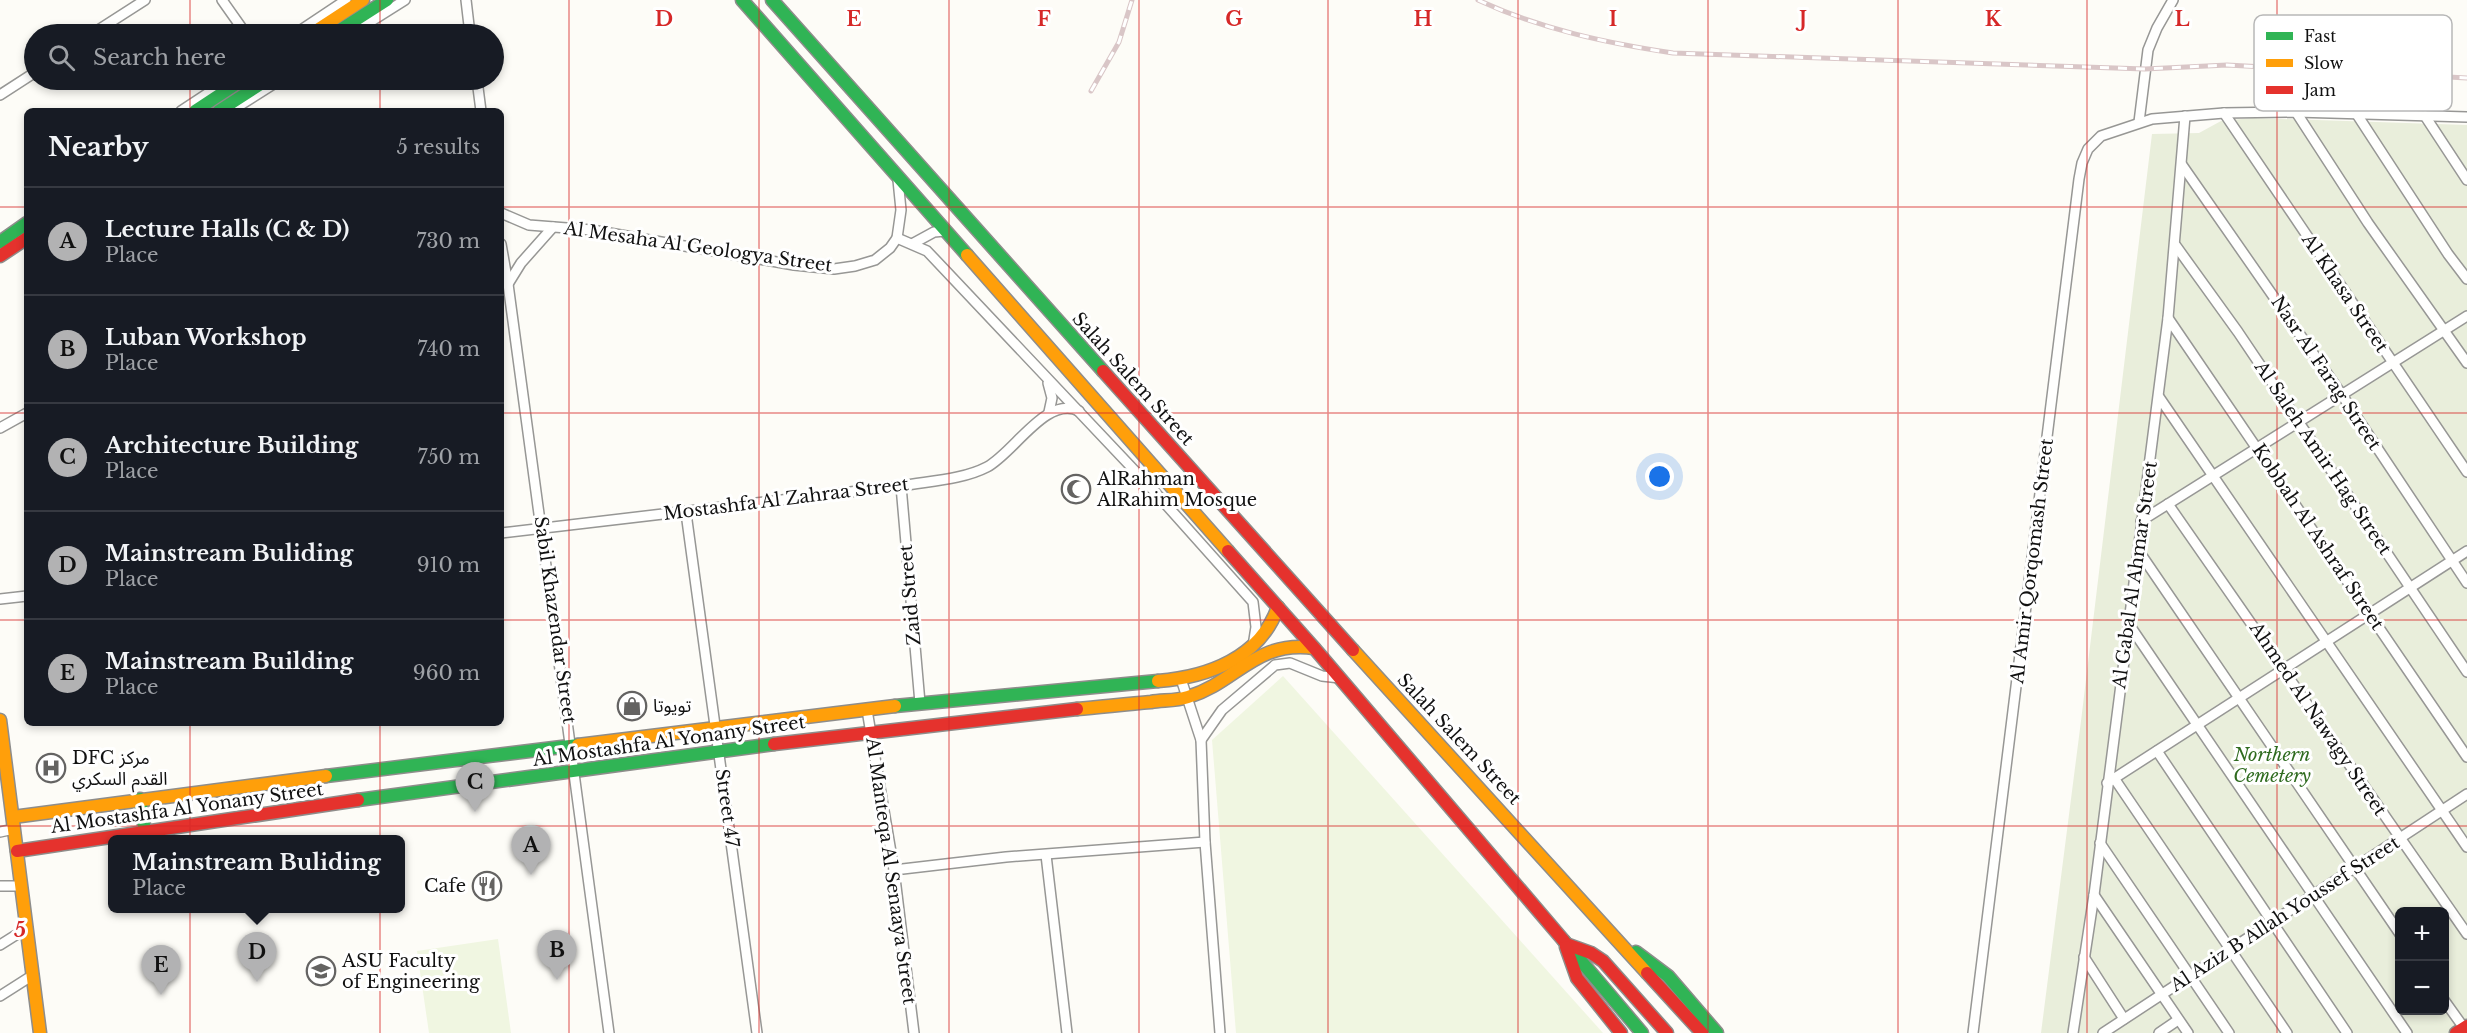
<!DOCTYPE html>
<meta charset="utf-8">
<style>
:root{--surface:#171b24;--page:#242831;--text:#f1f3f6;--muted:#9ea1a6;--line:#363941;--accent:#b2b2b3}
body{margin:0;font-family:"Libre Baskerville","Noto Sans Arabic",serif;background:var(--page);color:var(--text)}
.controls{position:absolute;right:18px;bottom:18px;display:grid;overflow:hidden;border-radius:9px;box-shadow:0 3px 9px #0003}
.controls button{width:54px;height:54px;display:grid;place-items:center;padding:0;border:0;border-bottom:2px solid var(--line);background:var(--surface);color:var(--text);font:30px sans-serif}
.you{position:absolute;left:1660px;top:477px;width:21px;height:21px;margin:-15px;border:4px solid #fff;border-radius:50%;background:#1a73e8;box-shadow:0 0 0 9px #1a73e833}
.badge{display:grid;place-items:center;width:39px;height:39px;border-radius:50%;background:var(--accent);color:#111;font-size:20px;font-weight:700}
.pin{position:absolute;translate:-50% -50px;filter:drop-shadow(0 2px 3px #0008)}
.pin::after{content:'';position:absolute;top:32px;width:21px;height:18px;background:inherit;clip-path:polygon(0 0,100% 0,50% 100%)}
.popup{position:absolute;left:108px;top:835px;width:297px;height:78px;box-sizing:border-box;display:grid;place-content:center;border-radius:9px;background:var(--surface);filter:drop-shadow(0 2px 4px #0005);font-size:20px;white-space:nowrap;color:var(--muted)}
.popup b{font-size:22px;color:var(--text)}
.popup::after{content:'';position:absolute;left:50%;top:100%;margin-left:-12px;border:12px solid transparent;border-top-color:var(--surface)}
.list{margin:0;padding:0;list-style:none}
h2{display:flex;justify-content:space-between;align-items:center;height:78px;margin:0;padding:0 24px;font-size:26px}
h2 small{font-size:20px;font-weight:400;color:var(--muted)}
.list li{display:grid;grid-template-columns:39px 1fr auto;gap:18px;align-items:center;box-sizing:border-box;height:108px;padding:0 24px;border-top:2px solid var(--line)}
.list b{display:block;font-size:22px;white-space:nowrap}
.list p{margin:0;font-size:20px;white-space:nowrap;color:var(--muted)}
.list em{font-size:20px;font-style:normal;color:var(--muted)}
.icon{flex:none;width:33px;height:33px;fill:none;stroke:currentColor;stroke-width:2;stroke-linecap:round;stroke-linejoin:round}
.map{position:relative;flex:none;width:2467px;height:1033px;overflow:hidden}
.search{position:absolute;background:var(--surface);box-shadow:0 3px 9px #0003;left:24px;top:24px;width:480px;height:66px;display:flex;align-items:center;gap:15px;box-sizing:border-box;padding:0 21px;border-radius:33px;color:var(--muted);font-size:22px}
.panel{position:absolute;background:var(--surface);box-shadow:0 3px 9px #0003;left:24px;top:108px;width:480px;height:618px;border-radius:9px}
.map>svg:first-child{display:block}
.cemetery{fill:#e9eedb;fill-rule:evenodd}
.pitch{fill:#f0f6e1}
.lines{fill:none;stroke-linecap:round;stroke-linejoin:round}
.street-casing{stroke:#979795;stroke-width:12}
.fast-casing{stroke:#8e8d8b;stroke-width:15}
.slow-casing{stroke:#8e8d8b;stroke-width:15}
.jam-casing{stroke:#8e8d8b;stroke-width:15}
.street{stroke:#fffffe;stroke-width:9}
.fast{stroke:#30b455;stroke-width:12}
.slow{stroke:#ff9f0a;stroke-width:12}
.jam{stroke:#e5322d;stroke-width:12}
.rail-casing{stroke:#d9c6c7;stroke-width:5}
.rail{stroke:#fff;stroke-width:3;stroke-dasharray:9;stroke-linecap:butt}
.grid{fill:none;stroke:#d62828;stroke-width:1.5;stroke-opacity:0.55}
.labels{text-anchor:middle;stroke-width:6;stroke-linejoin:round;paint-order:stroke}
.street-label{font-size:18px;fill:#111;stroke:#fff}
.poi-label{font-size:18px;fill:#111;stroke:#fff;text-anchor:start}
.park-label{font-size:18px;font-style:italic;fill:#2f6b1f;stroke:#fff}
.key{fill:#fff;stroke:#b8b8b8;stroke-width:1.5}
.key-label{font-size:16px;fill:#111}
.grid-label{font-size:20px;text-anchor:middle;font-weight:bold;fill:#d62828;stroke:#fff;stroke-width:6;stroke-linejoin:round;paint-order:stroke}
</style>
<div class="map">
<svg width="2467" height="1033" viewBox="0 0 2467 1033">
<rect width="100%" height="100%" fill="#fdfcf7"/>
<path class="cemetery" d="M2252,118L2467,125V1033H2041L2081,721L2152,134L2199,133L2221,121ZM2400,912H2444V1010H2400Z"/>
<g class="pitch">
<polygon points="1283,676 1603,1033 1236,1033 1212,740"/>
<polygon points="498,939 511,1033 429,1033 417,951"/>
</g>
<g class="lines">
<g class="street-casing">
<g id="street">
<polyline points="222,0 246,34"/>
<polyline points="466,0 470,34"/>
<polyline points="92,34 145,0"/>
<polyline points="295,34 346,0"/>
<polyline points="351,34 405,0"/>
<polyline points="477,80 481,111"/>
<polyline points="0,95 34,73"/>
<polyline points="181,111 228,80"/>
<polyline points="231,111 280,80"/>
<polyline points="2296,112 2368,223 2467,363"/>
<polyline points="2224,113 2467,472"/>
<polyline points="2356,113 2448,254 2467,279"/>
<polyline points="2425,116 2467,180"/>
<polyline points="2139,122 2148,50 2157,28 2173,0"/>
<polyline points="2182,165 2342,395 2467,583"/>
<polyline points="501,213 529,225 592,230 794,265 834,269 855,266 875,260 890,248 897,238 901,210 898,180"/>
<polyline points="897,238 927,251 1153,490 1253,602 1256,627 1253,646"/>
<polyline points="501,244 508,284 609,1033"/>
<polyline points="912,244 934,232 945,231"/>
<polyline points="2176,246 2238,332 2467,672"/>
<polyline points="508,284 521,263 553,227"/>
<polyline points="2168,318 2467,757"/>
<polyline points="1048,383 1052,398 1049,412"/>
<polyline points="2159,397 2467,847"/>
<polyline points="0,428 27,413"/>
<polyline points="901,486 920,703"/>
<polyline points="2168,504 2467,934"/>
<polyline points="686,513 757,1033"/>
<polyline points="2141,521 2467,316"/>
<path d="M501,533L901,486C928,481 962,480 987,467C1014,453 1046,395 1079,411"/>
<polyline points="2138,550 2400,934"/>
<polyline points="0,599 27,596"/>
<polyline points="2128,623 2407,1033"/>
<polyline points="1181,679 1201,740 1205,842 1220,1033"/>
<polyline points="867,710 894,870 914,1033"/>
<polyline points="1201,740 1222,710 1275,665 1290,663 1322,676 1340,678"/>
<polyline points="2157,751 2347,1033"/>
<polyline points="2114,778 2287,1033"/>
<polyline points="2107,783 2467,551"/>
<polyline points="0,832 14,829"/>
<polyline points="2100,843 2229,1033"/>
<polyline points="1046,855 1067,1033"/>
<polyline points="894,870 1006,857 1205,842"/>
<polyline points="0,886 21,886"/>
<polyline points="2094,895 2188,1033"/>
<polyline points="0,945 27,928"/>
<polyline points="2084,957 2124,1019"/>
<polyline points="0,996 33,975"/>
<polyline points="2444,1000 2464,1028"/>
<polyline points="1973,1033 2079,179 2082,163 2088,149 2101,136 2152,119 2224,113 2296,112 2467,117"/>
<polyline points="2073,1033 2094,895 2168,318 2185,116"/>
<polyline points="2103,1033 2467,794"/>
<polyline points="2159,1033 2178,1020"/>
</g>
</g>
<g class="fast-casing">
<g id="fast">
<polyline points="742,0 967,255"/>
<polyline points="772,0 1103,371"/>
<polyline points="334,34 387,0"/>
<polyline points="195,111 242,80"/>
<polyline points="219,111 267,80"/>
<polyline points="0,242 27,223"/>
<polyline points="895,706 1158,681"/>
<polyline points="326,776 578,745"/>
<polyline points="140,799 145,832"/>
<polyline points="358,800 774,744"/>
<polyline points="1564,941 1642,1033"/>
<polyline points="1636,952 1668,976 1717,1033"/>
</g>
</g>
<g class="slow-casing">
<g id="slow">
<polyline points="311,34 363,0"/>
<polyline points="967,255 1228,551"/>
<polyline points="1353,650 1647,973"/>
<path d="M1158,681C1208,677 1260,658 1278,607"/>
<path d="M1077,709C1101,707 1126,704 1151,702C1163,700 1176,701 1188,697C1237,682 1255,640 1314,648"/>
<polyline points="0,720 40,1033"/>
<polyline points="578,745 895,706"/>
<polyline points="13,817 326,776"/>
</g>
</g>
<g class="jam-casing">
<g id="jam">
<polyline points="0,256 27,238"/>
<polyline points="1103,371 1353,650"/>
<polyline points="1228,551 1315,649 1564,941"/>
<polyline points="774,744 1077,709"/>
<polyline points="17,851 358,800"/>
<polyline points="1566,944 1591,953 1603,961 1667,1033"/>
<polyline points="1566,947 1577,978 1621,1033"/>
<polyline points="1647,973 1702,1033"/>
<polyline points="2456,1033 2467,1026"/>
</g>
</g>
<use href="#street" class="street"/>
<use href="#fast" class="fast"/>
<use href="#slow" class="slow"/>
<use href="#jam" class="jam"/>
<g class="rail-casing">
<g id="rail">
<path d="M1478,0C1540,29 1606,43 1673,53L2145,69L2227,65L2467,78"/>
<polyline points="1091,91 1119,42 1132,0"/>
</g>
</g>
<use href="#rail" class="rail"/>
</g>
<path class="grid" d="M190,0V34M380,0V34M569,0V1033M759,0V1033M949,0V1033M1139,0V1033M1328,0V1033M1518,0V1033M1708,0V1033M1898,0V1033M2087,0V1033M2277,0V1033M190,80V111M380,80V111M0,207H27M501,207H2467M0,413H27M501,413H2467M0,620H27M501,620H2467M190,723V1033M380,723V1033M0,826H2467"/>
<defs>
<g id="mosque-ring" transform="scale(1.5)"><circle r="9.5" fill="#fff" stroke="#646362" stroke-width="1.5"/><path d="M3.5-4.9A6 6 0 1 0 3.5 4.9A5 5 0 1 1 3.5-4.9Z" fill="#646362"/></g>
<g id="shop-ring" transform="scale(1.5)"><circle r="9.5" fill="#fff" stroke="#646362" stroke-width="1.5"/><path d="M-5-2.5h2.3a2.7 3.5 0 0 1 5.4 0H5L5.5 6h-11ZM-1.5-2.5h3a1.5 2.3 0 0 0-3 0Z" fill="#646362"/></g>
<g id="hospital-ring" transform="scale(1.5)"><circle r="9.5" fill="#fff" stroke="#646362" stroke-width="1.5"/><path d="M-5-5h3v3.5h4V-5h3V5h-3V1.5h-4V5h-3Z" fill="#646362"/></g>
<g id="restaurant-ring" transform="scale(1.5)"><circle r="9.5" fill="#fff" stroke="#646362" stroke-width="1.5"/><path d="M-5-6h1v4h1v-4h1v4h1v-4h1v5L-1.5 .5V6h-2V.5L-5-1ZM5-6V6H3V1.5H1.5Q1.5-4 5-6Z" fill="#646362"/></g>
<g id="university-ring" transform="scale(1.5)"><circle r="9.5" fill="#fff" stroke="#646362" stroke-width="1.5"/><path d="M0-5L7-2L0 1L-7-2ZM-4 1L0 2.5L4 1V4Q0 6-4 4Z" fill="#646362"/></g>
</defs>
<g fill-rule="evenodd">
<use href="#mosque-ring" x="1076" y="489"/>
<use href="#shop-ring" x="632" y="706"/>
<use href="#hospital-ring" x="51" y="768"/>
<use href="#restaurant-ring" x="487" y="886"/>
<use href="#university-ring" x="321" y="971"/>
</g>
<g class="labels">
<g class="street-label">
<text transform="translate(698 247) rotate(8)" y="6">Al Mesaha Al Geologya Street</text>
<text transform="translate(2345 293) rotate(56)" y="6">Al Khasa Street</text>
<text transform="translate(2326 373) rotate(56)" y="6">Nasr Al Farag Street</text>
<text transform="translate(1133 379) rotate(48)" y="6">Salah Salem Street</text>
<text transform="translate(2323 458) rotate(56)" y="6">Al Saleh Amir Hag Street</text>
<text transform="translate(786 499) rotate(-7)" y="6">Mostashfa Al Zahraa Street</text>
<text transform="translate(2318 537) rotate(56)" y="6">Kobbah Al Ashraf Street</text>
<text transform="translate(2032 561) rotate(-83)" y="6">Al Amir Qorqomash Street</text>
<text transform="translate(2135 575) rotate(-82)" y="6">Al Gabal Al Ahmar Street</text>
<text transform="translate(910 595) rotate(-95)" y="6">Zaid Street</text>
<text transform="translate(555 620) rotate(82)" y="6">Sabil Khazendar Street</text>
<text transform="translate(2318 719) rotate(56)" y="6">Ahmed Al Nawagy Street</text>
<text transform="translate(1459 739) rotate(47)" y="6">Salah Salem Street</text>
<text transform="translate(669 741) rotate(-8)" y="6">Al Mostashfa Al Yonany Street</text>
<text transform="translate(187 808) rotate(-8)" y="6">Al Mostashfa Al Yonany Street</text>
<text transform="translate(727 808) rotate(82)" y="6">Street 47</text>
<text transform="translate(891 871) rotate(82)" y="6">Al Manteqa Al Senaaya Street</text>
<text transform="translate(2285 914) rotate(-33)" y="6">Al Aziz B Allah Youssef Street</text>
</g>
<g class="poi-label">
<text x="1097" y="485">AlRahman<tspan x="1097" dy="21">AlRahim Mosque</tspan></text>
<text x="653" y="712">تويوتا</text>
<text x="72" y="764">DFC مركز<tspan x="72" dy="21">القدم السكري</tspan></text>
<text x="466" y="892" text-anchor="end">Cafe</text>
<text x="342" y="967">ASU Faculty<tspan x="342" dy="21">of Engineering</tspan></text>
</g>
<g class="park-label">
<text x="2272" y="761">Northern<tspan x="2272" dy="21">Cemetery</tspan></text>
</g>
</g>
<rect x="2254" y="15" width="198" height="96" rx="9" class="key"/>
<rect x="2266" y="32" width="27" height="8" fill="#30b455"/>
<rect x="2266" y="59" width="27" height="8" fill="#ff9f0a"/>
<rect x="2266" y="86" width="27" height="8" fill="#e5322d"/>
<g class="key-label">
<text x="2304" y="42">Fast</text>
<text x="2304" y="69">Slow</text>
<text x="2304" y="96">Jam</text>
</g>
<g class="grid-label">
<text x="664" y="26">D</text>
<text x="854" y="26">E</text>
<text x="1044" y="26">F</text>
<text x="1234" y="26">G</text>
<text x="1423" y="26">H</text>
<text x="1613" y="26">I</text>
<text x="1803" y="26">J</text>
<text x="1993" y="26">K</text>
<text x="2182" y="26">L</text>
<text x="20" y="937">5</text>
</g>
</svg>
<div class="controls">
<button>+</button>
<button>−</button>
</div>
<div class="you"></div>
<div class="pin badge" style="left:531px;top:875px">A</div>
<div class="pin badge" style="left:557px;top:980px">B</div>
<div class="pin badge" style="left:475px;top:812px">C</div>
<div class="pin badge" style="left:257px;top:982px">D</div>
<div class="popup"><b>Mainstream Buliding</b>Place</div>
<div class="pin badge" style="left:161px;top:995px">E</div>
<div class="search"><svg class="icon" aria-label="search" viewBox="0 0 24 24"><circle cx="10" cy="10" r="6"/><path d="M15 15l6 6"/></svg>Search here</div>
<section class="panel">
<h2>Nearby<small>5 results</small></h2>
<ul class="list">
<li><span class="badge">A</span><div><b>Lecture Halls (C &amp; D)</b><p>Place</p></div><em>730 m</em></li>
<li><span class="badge">B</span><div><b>Luban Workshop</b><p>Place</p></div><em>740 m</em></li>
<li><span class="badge">C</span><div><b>Architecture Building</b><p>Place</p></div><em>750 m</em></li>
<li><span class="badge">D</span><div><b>Mainstream Buliding</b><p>Place</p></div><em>910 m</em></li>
<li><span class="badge">E</span><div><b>Mainstream Building</b><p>Place</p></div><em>960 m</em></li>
</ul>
</section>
</div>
